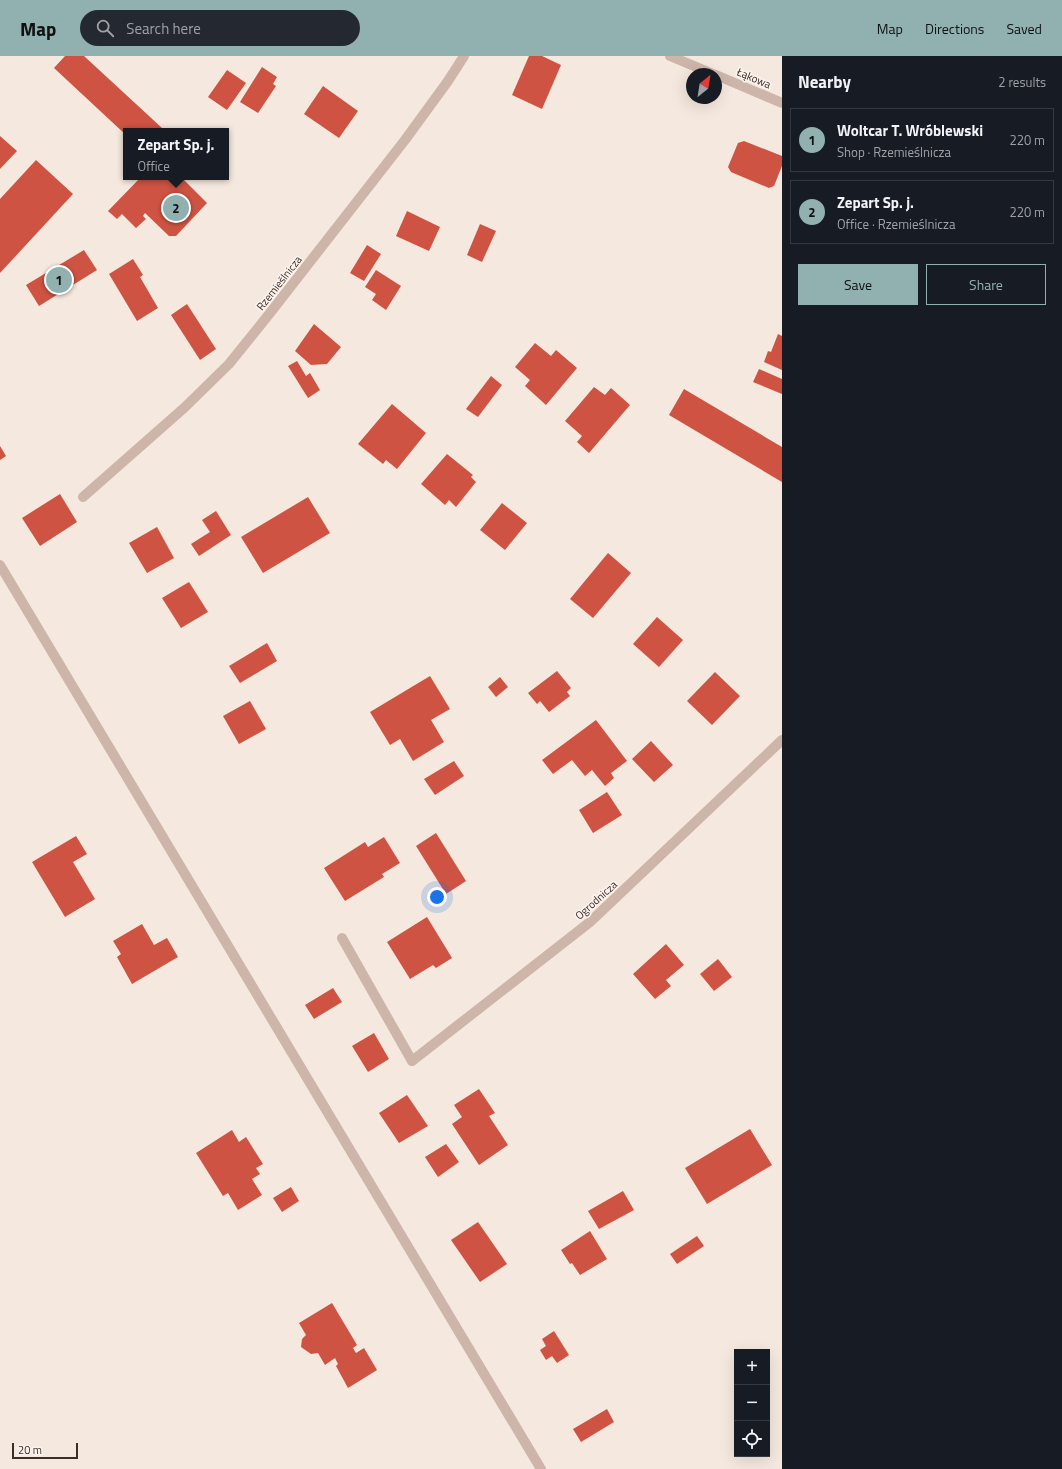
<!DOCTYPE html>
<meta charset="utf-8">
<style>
:root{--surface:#171b24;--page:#242831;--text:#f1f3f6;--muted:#9ea1a6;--line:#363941;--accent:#91b1b1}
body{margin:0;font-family:"Titillium Web",sans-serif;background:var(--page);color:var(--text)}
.controls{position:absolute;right:12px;bottom:12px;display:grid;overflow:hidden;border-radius:0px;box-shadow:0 4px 16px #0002}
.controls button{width:36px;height:36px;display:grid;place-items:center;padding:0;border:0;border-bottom:1px solid var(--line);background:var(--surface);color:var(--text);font:20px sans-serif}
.compass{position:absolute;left:686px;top:12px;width:36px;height:36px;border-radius:50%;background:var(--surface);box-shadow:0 4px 16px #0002;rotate:30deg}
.scale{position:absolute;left:12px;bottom:10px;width:66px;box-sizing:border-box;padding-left:4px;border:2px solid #3b2d29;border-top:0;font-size:11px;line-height:14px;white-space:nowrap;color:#3b2d29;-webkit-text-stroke:3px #fcf2ec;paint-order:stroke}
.you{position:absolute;left:437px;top:841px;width:14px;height:14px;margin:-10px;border:3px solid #fff;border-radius:50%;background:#1a73e8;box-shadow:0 0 0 6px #1a73e833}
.badge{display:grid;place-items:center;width:26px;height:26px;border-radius:50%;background:var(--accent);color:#111;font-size:13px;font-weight:700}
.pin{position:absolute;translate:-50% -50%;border:2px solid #fff;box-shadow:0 1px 4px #0006}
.popup{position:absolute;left:123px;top:72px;width:106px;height:52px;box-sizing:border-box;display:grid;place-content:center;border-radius:0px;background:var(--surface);filter:drop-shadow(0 1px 3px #0005);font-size:13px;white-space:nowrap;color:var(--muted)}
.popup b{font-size:15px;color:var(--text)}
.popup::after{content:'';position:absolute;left:50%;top:100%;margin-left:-8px;border:8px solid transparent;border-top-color:var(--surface)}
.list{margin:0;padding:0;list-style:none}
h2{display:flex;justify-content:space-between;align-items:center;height:52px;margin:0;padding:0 16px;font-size:17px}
h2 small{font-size:13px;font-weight:400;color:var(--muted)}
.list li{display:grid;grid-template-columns:26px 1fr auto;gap:12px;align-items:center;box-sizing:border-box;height:64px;margin:0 8px 8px;padding:0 8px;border:1px solid var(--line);border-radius:0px}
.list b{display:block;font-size:15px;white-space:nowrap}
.list p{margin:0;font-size:13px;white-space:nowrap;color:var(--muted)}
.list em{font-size:13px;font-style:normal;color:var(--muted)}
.actions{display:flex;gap:8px;padding:12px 16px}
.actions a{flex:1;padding:9px 0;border:1px solid var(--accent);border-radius:0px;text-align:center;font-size:14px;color:var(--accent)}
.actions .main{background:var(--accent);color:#111}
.icon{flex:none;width:22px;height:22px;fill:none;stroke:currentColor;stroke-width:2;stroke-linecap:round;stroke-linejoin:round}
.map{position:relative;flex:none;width:782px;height:1413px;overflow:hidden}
header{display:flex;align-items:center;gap:24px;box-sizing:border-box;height:56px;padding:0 20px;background:var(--accent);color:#111}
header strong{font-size:19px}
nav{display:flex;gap:22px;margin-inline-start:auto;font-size:14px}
.search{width:280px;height:36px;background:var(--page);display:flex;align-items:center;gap:10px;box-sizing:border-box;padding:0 14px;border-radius:22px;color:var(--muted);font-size:15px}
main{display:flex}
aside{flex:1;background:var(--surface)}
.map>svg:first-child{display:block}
.building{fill:#cf5342}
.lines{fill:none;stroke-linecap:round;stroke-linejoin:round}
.service{stroke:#ceb5a9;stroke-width:10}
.minor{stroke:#ceb5a9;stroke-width:10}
.tertiary{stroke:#ceb5a9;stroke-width:10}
.labels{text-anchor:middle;stroke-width:3.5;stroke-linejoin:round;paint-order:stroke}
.street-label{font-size:11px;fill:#3b2d29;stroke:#fcf2ec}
</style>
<header>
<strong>Map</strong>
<div class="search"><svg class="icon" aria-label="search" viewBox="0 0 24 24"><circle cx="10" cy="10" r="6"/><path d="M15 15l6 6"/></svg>Search here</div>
<nav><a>Map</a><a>Directions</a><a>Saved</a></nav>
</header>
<main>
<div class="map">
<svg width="782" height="1413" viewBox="0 0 782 1413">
<rect width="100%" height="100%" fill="#f5e8de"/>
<g class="building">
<polygon points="65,0 84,0 162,72 158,75 126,75 126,79 54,12"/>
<polygon points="529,0 542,0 561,9 542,53 512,39"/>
<polygon points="262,11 277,21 273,28 276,30 258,57 240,46"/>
<polygon points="227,14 246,27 227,54 208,41"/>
<polygon points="323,30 358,55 339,82 304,58"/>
<polygon points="0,80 17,95 0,113"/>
<polygon points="744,85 782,100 782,110 774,130 769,132 731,116 728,111 738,87"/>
<polygon points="36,104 73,138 0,217 0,143"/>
<polygon points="141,121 173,121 177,125 181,121 207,147 176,180 169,180 145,157 143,160 146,163 136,172 122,158 117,163 108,155"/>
<polygon points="407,155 440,171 429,195 396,180"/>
<polygon points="480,168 496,175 482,206 467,199"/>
<polygon points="367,189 381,198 364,225 350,217"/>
<polygon points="84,194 97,214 39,250 26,229"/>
<polygon points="133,203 143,219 140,221 158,252 137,265 109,218"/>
<polygon points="376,214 401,230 386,254 372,244 376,238 365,231"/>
<polygon points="187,248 216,293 200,304 171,259"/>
<polygon points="314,268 341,291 327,308 311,309 295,295"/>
<polygon points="778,278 782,280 782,314 764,306 768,295 771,296"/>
<polygon points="535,287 551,300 556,294 577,312 546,349 525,330 530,324 515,311"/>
<polygon points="297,305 306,320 310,317 320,334 308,342 288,310"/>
<polygon points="759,313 782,323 782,338 753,326"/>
<polygon points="491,320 502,329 478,361 466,353"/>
<polygon points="594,331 605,339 611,332 630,349 589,397 577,386 582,380 565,365"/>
<polygon points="684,333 782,391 782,426 669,359"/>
<polygon points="392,348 426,377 397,413 386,404 383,408 358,388"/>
<polygon points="0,390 6,400 0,404"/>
<polygon points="447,398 473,419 471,421 476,426 456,451 449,444 445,449 421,428"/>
<polygon points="60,438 77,466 40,490 22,462"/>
<polygon points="308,441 330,477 263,517 241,481"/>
<polygon points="502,447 527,467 505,494 480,474"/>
<polygon points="216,455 231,479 199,500 191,488 210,476 202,464"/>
<polygon points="157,471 174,502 147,517 129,487"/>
<polygon points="608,497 631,517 593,562 570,543"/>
<polygon points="189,526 208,556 181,572 162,542"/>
<polygon points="657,561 683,584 659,611 633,588"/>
<polygon points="267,587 277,605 240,627 229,610"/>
<polygon points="557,615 571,632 567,636 570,640 549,656 540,645 537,648 528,637"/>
<polygon points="715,616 740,640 712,669 687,645"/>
<polygon points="430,620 450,653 431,664 444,686 413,705 400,683 390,689 370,656"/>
<polygon points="500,621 508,631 496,641 488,631"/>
<polygon points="250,645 266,673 239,688 223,660"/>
<polygon points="596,664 627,705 611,717 614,722 605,730 592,714 585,720 572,704 553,718 542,704"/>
<polygon points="651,685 673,709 654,726 632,703"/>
<polygon points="454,705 464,720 435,739 424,723"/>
<polygon points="607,736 622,759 593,777 579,754"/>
<polygon points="436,777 466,825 446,838 416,790"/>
<polygon points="76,780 87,798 73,806 95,843 65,861 32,806"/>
<polygon points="384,781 400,807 382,818 384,821 345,845 324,812 365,786 368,791"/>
<polygon points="427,861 452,902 436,912 433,909 410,923 387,886"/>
<polygon points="142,868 154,889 167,882 178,901 132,928 117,901 121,898 113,885"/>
<polygon points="666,888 684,909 666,924 671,930 655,943 633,918"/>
<polygon points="718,903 732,921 714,935 700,918"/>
<polygon points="333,932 342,946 314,963 305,949"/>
<polygon points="374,977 389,1003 368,1016 352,990"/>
<polygon points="479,1033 495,1057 489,1060 508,1089 479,1109 452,1068 462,1061 454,1049"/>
<polygon points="407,1039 428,1070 399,1087 379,1057"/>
<polygon points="750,1073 772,1109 707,1148 685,1112"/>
<polygon points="232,1074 239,1086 246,1081 263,1108 256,1112 260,1118 252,1123 262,1139 238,1154 228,1137 223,1140 196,1097"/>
<polygon points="446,1088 459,1106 438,1121 425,1101"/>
<polygon points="291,1131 299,1145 282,1156 273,1142"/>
<polygon points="623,1135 634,1154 599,1173 588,1155"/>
<polygon points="478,1166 507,1208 480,1226 451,1184"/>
<polygon points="590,1175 607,1203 580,1219 572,1207 570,1208 561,1194"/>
<polygon points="697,1180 704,1190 677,1208 670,1198"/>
<polygon points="332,1247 357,1289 353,1292 356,1297 364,1292 377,1314 348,1332 336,1310 338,1308 335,1302 325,1309 318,1297 311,1298 301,1291 302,1283 306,1279 299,1267"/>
<polygon points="554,1275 569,1299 557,1307 552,1300 546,1304 540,1294 546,1290 542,1283"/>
<polygon points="607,1353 614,1366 581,1386 573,1373"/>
</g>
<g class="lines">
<polyline class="service" points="342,882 412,1005"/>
<g class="minor">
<polyline points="670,0 713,18"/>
<polyline points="716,19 782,47"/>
<polyline points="83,441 184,352 229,308 270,257 405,84 448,25 464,0"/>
<polyline points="412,1005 590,866 782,684"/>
</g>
<polyline class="tertiary" points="0,509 541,1413"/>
</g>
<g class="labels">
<g class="street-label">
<text transform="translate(754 22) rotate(23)" y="4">Łąkowa</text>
<text transform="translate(279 227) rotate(-52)" y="4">Rzemieślnicza</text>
<text transform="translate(596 844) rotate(-42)" y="4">Ogrodnicza</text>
</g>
</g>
</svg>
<div class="controls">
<button>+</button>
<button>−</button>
<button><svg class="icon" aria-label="locate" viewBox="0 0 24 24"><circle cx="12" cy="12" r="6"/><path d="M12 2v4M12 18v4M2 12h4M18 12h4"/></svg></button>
</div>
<svg class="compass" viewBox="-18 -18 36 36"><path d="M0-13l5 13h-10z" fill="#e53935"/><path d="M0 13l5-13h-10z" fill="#9ea1a6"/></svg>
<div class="scale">20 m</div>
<div class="you"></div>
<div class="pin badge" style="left:59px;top:224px">1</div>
<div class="pin badge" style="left:176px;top:152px">2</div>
<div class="popup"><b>Zepart Sp. j.</b>Office</div>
</div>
<aside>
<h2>Nearby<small>2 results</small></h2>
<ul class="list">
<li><span class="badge">1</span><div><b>Woltcar T. Wróblewski</b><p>Shop · Rzemieślnicza</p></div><em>220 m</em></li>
<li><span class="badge">2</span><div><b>Zepart Sp. j.</b><p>Office · Rzemieślnicza</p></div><em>220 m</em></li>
</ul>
<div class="actions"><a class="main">Save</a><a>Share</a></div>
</aside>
</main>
